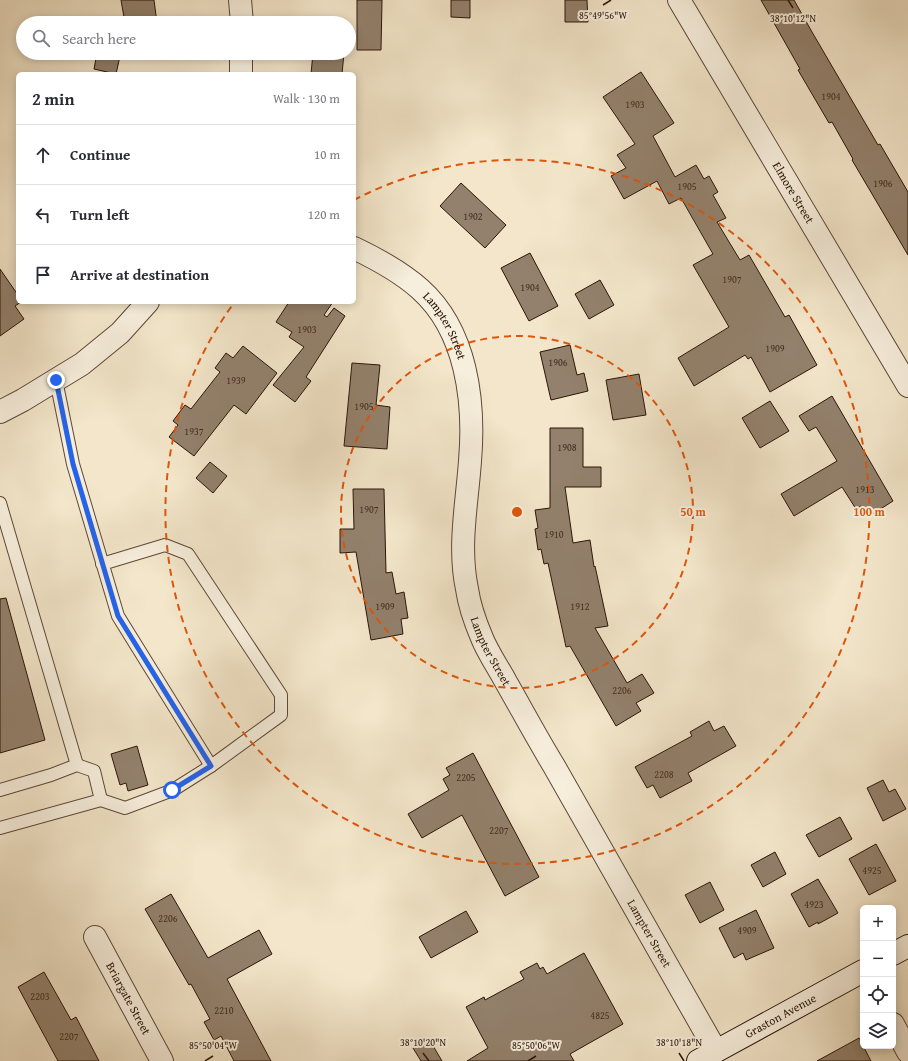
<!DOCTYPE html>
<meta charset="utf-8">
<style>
:root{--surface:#fff;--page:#f7f7f7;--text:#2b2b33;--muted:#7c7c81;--line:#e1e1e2}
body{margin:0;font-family:"Gentium Book Plus",serif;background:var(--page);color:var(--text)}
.controls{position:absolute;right:12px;bottom:12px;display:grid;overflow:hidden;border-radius:6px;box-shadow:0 2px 10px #0003}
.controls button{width:36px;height:36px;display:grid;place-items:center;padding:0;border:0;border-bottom:1px solid var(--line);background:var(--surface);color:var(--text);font:20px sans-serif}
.stop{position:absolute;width:12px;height:12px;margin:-9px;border:3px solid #2563eb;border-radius:50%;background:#fff}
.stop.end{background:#2563eb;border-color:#fff;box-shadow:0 1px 4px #0008}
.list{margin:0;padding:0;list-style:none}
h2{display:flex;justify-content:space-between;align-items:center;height:52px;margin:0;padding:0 16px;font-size:17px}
h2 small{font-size:13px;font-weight:400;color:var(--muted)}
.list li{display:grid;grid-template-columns:26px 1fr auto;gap:12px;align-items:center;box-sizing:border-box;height:60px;padding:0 16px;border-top:1px solid var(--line)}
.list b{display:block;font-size:15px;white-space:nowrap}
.list em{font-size:13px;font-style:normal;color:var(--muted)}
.icon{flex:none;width:22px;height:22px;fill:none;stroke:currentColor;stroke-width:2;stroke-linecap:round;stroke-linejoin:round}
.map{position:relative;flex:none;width:908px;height:1061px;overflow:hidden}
.search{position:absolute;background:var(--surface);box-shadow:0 2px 10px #0003;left:16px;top:16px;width:340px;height:44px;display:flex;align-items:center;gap:10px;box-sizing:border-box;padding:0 14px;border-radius:22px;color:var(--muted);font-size:15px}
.panel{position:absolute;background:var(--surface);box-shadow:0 2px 10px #0003;left:16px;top:72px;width:340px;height:232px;border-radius:6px}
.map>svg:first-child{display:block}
.building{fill:#93816d;stroke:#2b1408}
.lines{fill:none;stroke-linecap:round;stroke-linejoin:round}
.lane-casing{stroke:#5d4838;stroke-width:14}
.street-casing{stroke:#5d4838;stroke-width:24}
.secondary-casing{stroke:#2b1408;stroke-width:24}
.lane{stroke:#f7efdd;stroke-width:12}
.street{stroke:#f7efdd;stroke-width:22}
.secondary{stroke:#f7efdd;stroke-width:22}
.route{stroke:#2563eb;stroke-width:5}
.ticks{fill:none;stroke:#2b1408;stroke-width:1.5}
.ring{fill:none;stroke:#df560c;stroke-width:2;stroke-dasharray:7 5}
.labels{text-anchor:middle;stroke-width:4;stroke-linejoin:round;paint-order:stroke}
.number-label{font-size:10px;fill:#452f21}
.street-label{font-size:12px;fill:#2b1408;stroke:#f7efdd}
.ticks-label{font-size:10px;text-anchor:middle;fill:#2b1408;stroke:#f7efdd;stroke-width:4;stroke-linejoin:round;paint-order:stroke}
.centre{fill:#df560c;stroke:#f7efdd;stroke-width:2}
.ring-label{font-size:12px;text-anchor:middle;font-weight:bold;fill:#df560c;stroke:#f7efdd;stroke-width:4;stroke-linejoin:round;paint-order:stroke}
</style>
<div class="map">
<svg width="908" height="1061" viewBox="0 0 908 1061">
<rect width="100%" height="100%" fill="#f3e6ca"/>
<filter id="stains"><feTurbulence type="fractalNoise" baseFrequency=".005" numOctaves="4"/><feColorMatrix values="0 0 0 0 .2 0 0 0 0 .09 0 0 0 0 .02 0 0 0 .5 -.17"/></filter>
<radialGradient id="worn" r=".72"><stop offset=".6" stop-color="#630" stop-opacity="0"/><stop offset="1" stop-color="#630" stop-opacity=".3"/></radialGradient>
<g class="building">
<polygon points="121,0 154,0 157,23 125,23"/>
<polygon points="357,0 382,0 381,50 357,50"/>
<polygon points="451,0 470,0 470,18 451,17"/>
<polygon points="565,0 587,0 588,22 565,22"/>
<polygon points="761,0 794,0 812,32 878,145 880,144 908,192 908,255 852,160 853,159 832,122 829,123 798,70 800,69"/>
<polygon points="97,53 106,53 120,56 116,74 94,69"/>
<polygon points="313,53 344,53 342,74 311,74"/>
<polygon points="641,72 674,123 653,136 675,177 696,165 704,179 709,176 718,192 713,195 726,218 717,222 740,260 749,255 785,317 789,315 817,365 770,392 751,357 748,359 745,355 694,386 678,358 729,327 693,265 713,254 681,198 669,204 657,181 624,199 611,176 626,168 617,155 635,144 603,97"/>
<polygon points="461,183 506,225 485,248 440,206"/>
<polygon points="530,253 558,306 529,321 501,268"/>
<polygon points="0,269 18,295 18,302 21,302 15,306 24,319 0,336"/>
<polygon points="600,280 614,305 589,319 575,294"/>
<polygon points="289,302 333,302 324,315 327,317 334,308 345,316 306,377 311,381 295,402 273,385 304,347 289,337 292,332 276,322"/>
<polygon points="570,345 577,375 584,373 588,391 551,400 540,352"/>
<polygon points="243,346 277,373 246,414 234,405 194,456 169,437 178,425 173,421 185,405 191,409 220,372 215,368 226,353 233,358"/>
<polygon points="352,363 380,365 376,405 390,407 387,449 344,446"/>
<polygon points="639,374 646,415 613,420 606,380"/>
<polygon points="832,396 893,501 868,517 861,506 856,509 842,487 794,516 781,494 837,461 816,427 809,431 799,416"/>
<polygon points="770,401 789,431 760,448 742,418"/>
<polygon points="550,428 583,428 583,467 601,467 601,487 565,487 573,543 590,540 594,567 595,566 608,626 595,628 627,683 642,674 654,693 636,703 641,711 616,726 570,646 566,647 548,563 544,564 541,549 538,550 535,529 538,528 535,510 550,508"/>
<polygon points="210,462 227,476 213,493 196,478"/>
<polygon points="353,489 384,489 386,573 392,572 396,594 404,592 408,618 401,619 403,634 371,640 356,552 340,553 340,529 354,529"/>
<polygon points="6,598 45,740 0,753 0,599"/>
<polygon points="709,721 714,731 724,726 736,746 688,773 692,781 660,798 653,785 647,788 635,767 692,736 690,732"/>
<polygon points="137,746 148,785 128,791 126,783 120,785 111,754"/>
<polygon points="473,753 539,877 505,896 462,815 422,838 408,814 449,790 443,779 450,775 446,768"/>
<polygon points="883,780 889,792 895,789 906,809 883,821 867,788"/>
<polygon points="840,817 852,839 819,857 806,835"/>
<polygon points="876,844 896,881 869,895 849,859"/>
<polygon points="775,852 786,874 763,887 751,865"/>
<polygon points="818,879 838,913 818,924 818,922 809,927 791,894"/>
<polygon points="710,882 724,910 700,923 685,895"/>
<polygon points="171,894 208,958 259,930 272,954 227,979 271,1061 234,1061 221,1036 214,1040 204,1022 210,1019 191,984 189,985 145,909"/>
<polygon points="756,910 774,948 746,960 743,953 734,958 719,928"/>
<polygon points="466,911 478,932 431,958 419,937"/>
<polygon points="584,953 623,1024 570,1054 574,1061 467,1061 488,1048 466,1007 484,997 485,1000 524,979 520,972 537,963 540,969 543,967 547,974"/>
<polygon points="44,972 71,1020 76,1017 99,1061 58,1061 18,987"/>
<polygon points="859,1038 871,1061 817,1061"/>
<polygon points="429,1039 442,1061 421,1061 413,1048"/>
</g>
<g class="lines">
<g class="lane-casing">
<g id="lane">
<polyline points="56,380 73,464 118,616 211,766 281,715 281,695 188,554 165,545 102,564"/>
<polyline points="0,503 77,765"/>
<polyline points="0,790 51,775 77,765 94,771 101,800 0,828"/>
<polyline points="101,800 125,808 173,790 211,766"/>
</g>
</g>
<g class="street-casing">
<g id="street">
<polyline points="240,0 242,23"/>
<path id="s1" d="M679,0L908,386"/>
<polyline points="241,74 241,53"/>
<path id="s2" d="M354,248C377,259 401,272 420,289C467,331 475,402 470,461C467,504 458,546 467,589C469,603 476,624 482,638C488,653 498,667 506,682C522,710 537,738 554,766C608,861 662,956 716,1051"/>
<polyline points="0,412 23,400 82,364 120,333 148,302"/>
<path id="s3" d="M95,937L162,1061"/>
<polyline points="893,1024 908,1052"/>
</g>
</g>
<g class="secondary-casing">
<g id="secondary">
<polyline points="893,954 908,946"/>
<path id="s4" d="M698,1061L863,971"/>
</g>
</g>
<use href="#lane" class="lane"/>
<use href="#street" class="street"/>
<use href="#secondary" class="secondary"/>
</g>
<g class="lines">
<polyline class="route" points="56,380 73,464 118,616 211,766 172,790"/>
</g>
<path class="ticks" d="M788,0L793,8M603,5L611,0M423,1053L429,1061M679,1053L684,1061M205,1061L213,1056M528,1061L536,1056"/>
<g class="ring">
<circle cx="517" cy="512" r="176"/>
<path d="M354 200A352 352 0 1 1 234 303"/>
</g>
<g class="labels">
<g class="number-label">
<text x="831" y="100">1904</text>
<text x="635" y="108">1903</text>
<text x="883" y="187">1906</text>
<text x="687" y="190">1905</text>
<text x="473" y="220">1902</text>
<text x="732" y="283">1907</text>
<text x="530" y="291">1904</text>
<text x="307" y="333">1903</text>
<text x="775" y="352">1909</text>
<text x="558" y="366">1906</text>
<text x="236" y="384">1939</text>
<text x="364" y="410">1905</text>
<text x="194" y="435">1937</text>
<text x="567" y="451">1908</text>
<text x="865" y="493">1913</text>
<text x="369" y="513">1907</text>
<text x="554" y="538">1910</text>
<text x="385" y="610">1909</text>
<text x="580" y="610">1912</text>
<text x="622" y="694">2206</text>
<text x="664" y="778">2208</text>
<text x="466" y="781">2205</text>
<text x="499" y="834">2207</text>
<text x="872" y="874">4925</text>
<text x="814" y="908">4923</text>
<text x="168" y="922">2206</text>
<text x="747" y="934">4909</text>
<text x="40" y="1000">2203</text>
<text x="224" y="1014">2210</text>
<text x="600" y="1019">4825</text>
<text x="69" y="1040">2207</text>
</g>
<g class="street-label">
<text dy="4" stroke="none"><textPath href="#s1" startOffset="224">Elmore Street</textPath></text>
<text dy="4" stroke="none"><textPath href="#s2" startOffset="123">Lampter Street</textPath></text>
<text dy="4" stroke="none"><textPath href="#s2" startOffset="459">Lampter Street</textPath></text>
<text dy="4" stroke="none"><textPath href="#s2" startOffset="783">Lampter Street</textPath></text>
<text dy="4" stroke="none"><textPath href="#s3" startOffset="70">Briargate Street</textPath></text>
<text dy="4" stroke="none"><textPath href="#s4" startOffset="94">Graston Avenue</textPath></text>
</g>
</g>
<g class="ticks-label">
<text x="603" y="19">85°49'56"W</text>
<text x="793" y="22">38°10'12"N</text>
<text x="423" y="1046">38°10'20"N</text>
<text x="679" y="1046">38°10'18"N</text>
<text x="213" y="1049">85°50'04"W</text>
<text x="536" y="1049">85°50'06"W</text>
</g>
<circle cx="517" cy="512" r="6" class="centre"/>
<g class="ring-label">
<text x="693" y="516">50 m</text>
<text x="869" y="516">100 m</text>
</g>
<rect width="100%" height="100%" filter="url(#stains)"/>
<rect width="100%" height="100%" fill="url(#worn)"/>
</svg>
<div class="controls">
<button>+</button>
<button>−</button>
<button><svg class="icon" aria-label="locate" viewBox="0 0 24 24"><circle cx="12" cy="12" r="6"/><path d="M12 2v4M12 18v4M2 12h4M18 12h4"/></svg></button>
<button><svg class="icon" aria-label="layers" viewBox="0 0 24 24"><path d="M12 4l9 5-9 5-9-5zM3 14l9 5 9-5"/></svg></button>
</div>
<div class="stop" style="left:172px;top:790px"></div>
<div class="stop end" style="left:56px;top:380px"></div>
<div class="search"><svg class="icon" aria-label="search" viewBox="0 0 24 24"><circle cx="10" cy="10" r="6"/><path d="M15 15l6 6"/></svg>Search here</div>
<section class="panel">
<h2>2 min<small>Walk · 130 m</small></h2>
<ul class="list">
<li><svg class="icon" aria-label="ahead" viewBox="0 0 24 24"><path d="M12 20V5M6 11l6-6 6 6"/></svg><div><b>Continue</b></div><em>10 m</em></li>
<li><svg class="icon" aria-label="left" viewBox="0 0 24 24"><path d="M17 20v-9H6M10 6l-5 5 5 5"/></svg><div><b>Turn left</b></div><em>120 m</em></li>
<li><svg class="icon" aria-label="arrive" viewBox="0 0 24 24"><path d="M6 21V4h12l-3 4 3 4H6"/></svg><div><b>Arrive at destination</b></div></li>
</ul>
</section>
</div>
